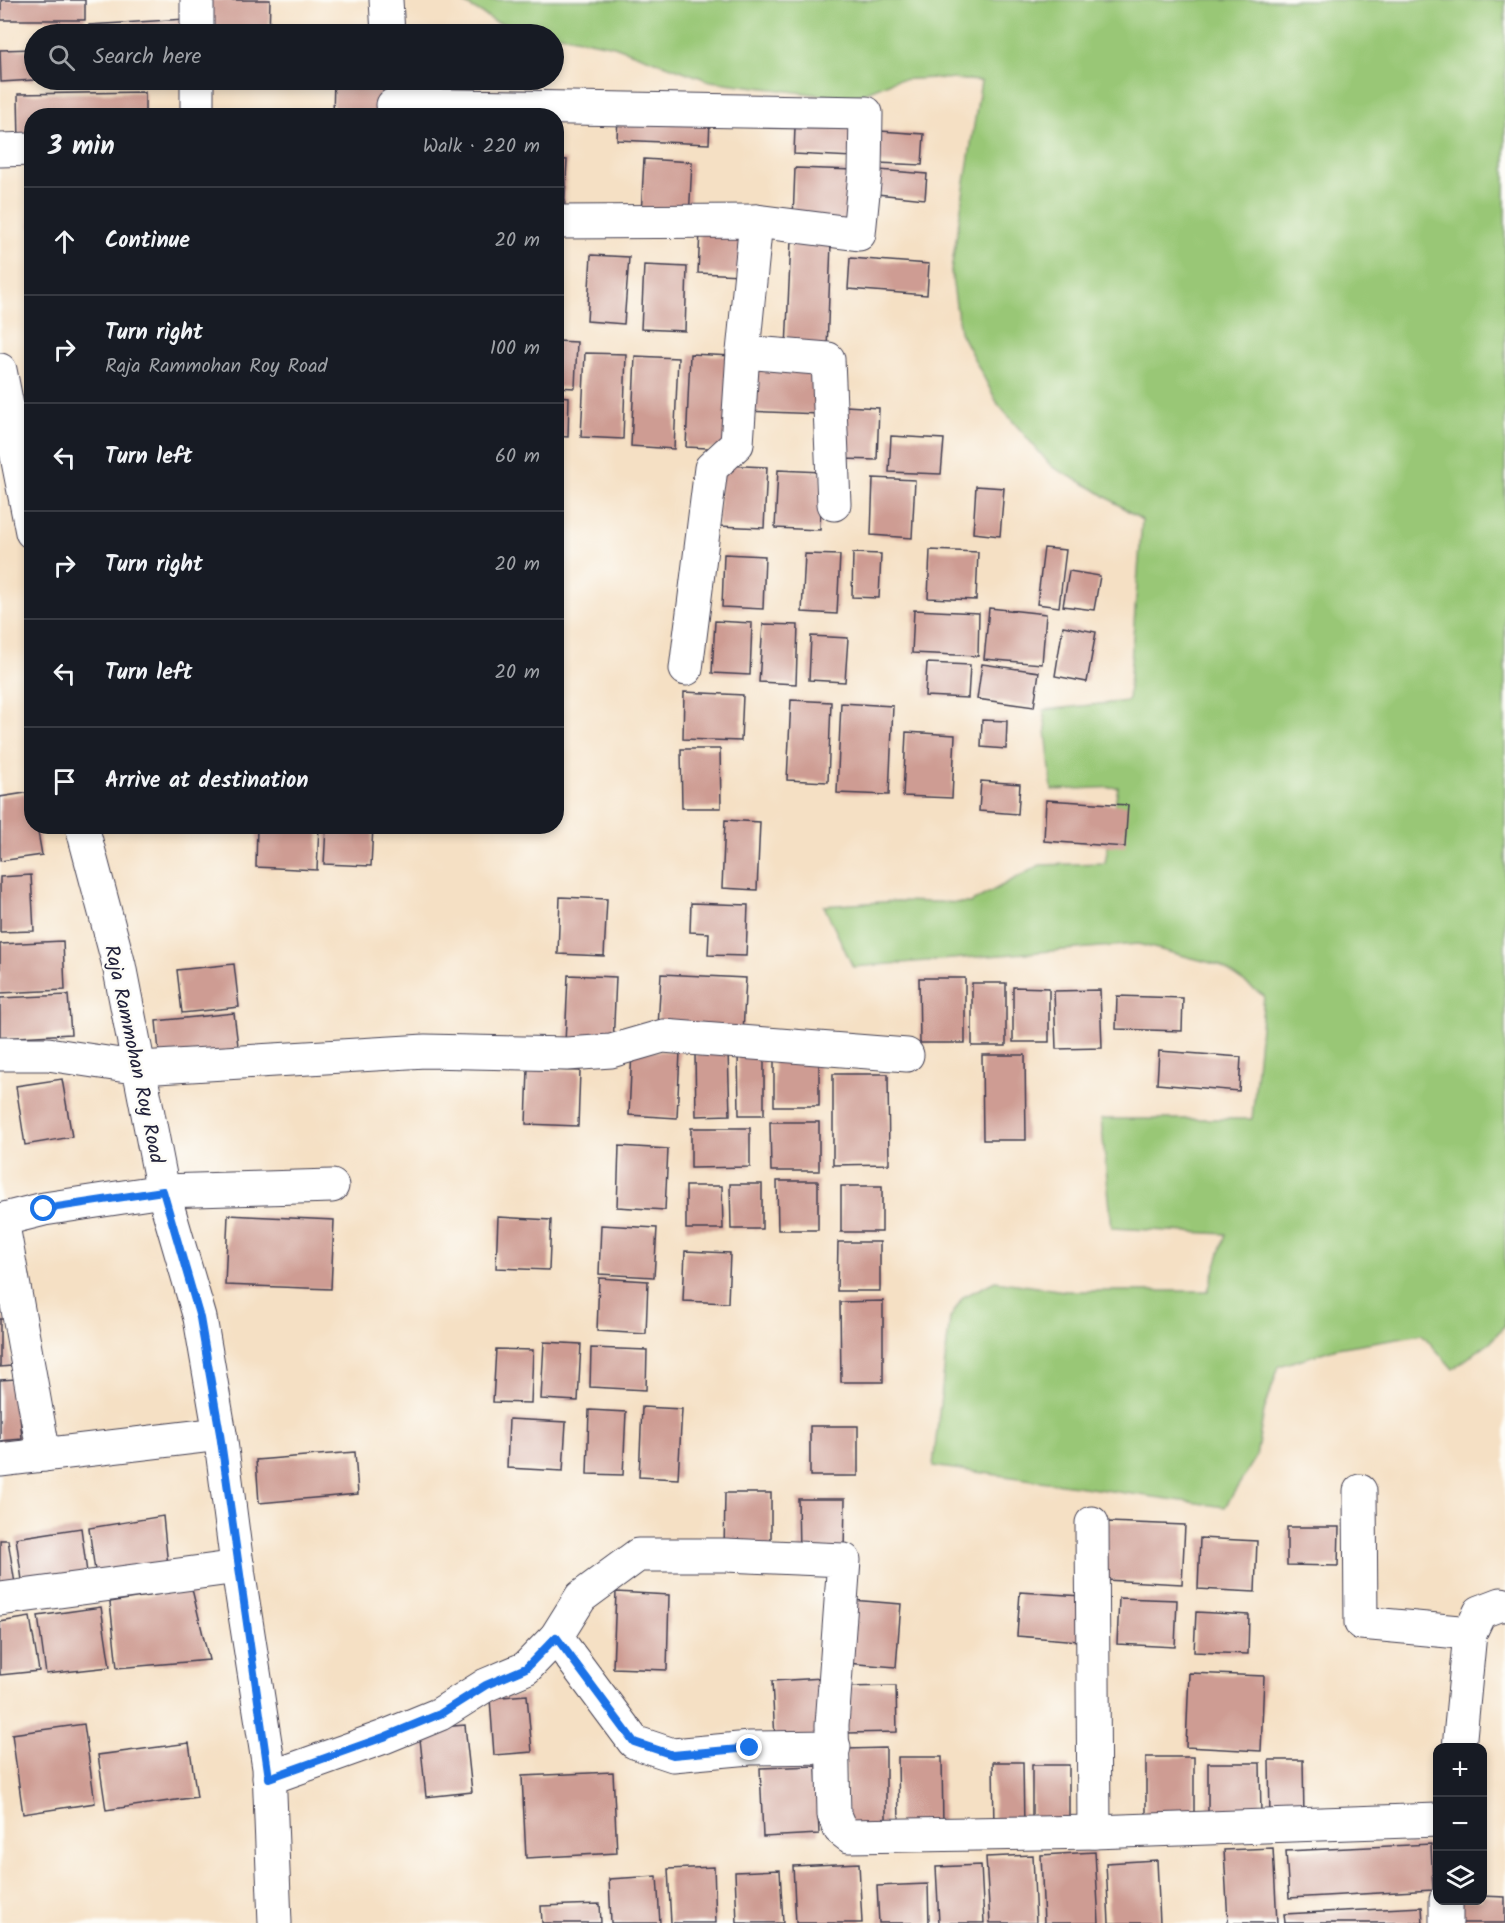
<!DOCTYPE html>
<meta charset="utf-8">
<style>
:root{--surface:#171b24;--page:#242831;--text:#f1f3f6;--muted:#9ea1a6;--line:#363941}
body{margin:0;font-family:Kalam,sans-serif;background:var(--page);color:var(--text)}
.controls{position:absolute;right:18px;bottom:18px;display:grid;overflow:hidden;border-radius:12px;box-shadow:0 3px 9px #0003}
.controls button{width:54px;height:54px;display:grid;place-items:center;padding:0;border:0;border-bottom:2px solid var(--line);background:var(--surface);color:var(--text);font:30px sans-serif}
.stop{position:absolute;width:18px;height:18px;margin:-14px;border:4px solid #1a73e8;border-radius:50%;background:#fff}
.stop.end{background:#1a73e8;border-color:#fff;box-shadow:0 2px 6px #0008}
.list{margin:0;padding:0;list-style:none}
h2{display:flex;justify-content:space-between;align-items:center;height:78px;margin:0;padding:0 24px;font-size:26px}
h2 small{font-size:20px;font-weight:400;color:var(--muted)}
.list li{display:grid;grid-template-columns:39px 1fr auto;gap:18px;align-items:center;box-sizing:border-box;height:108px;padding:0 24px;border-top:2px solid var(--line)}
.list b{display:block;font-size:22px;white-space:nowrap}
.list p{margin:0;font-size:20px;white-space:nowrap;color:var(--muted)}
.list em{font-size:20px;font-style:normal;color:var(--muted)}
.icon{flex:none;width:33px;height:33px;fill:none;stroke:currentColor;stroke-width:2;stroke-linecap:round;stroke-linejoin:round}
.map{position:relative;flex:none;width:1505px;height:1923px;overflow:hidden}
.search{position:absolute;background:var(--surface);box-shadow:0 3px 9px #0003;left:24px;top:24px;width:540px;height:66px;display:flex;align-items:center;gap:15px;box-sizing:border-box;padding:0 21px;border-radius:33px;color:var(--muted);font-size:22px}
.panel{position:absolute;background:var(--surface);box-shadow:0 3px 9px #0003;left:24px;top:108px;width:540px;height:726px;border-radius:24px}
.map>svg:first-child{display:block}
.green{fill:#99c776;stroke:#5e7458;stroke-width:1.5}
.building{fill:#ce9c93}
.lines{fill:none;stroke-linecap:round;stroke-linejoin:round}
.minor-casing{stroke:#423e50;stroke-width:35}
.tertiary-casing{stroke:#423e50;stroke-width:35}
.secondary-casing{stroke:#423e50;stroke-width:35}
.minor{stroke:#fff;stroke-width:33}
.tertiary{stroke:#fff;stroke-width:33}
.secondary{stroke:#fff;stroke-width:33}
.route{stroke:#1a73e8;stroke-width:8}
.labels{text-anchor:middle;stroke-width:5;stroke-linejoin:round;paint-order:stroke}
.street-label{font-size:20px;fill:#22223b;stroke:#fdfcf7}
</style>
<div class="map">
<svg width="1505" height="1923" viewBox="0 0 1505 1923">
<rect width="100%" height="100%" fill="#fdfcf7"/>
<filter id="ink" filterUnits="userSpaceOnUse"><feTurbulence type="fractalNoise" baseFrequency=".0167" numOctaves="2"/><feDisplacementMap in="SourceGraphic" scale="12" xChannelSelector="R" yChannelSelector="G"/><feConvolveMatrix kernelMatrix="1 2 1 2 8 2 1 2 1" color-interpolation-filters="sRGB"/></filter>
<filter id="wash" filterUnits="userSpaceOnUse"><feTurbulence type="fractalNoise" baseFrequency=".008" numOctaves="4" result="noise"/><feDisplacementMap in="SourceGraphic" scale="24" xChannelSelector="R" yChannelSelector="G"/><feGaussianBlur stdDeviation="1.35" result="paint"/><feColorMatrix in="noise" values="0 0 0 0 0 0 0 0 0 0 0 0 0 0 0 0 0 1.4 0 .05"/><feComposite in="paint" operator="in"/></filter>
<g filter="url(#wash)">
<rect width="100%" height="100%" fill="#f5e0c4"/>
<polygon class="green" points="459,0 1505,0 1505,1325 1491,1341 1453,1369 1422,1334 1337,1348 1279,1366 1264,1411 1256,1457 1225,1507 933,1466 950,1318 963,1297 995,1281 1065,1291 1208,1291 1226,1234 1112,1228 1101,1119 1252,1119 1264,996 1219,965 1138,944 853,967 824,906 897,901 970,903 1040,865 1105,863 1118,787 1052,790 1044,710 1128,701 1142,520 1094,489 1052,467 998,404 960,332 951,271 981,81 935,78 896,80 850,99 710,81 614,46 496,22"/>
<g id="blocks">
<g class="building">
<rect x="1" y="0" width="84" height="20"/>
<polygon points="205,0 270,0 269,34 204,34"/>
<polygon points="186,19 187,34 89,34 89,25"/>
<polygon points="34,49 34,80 1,82 0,50"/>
<polygon points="334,80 386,80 385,116 333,116"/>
<polygon points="145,92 145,116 32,116 32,143 19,143 18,94"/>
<polygon points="618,115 710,120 709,144 617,140"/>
<polygon points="795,127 854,129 853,157 794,154"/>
<polygon points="880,131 924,134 922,165 878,163"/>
<polygon points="556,159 567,160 564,214 556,214"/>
<polygon points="644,159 692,162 689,219 641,216"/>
<polygon points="795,168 855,170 852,222 793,219"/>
<polygon points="879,170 927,174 925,199 877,194"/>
<polygon points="28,183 32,183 32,228 30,228"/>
<polygon points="700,231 742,233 741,275 698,273"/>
<polygon points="791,241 831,243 827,349 786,348"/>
<polygon points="591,255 629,257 624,324 587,321"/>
<polygon points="850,258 929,264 927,295 848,289"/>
<polygon points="644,265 687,267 685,331 641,329"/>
<polygon points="556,341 577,342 575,388 556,387"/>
<polygon points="585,353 626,354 623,439 581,437"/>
<polygon points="690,354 733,356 729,449 686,447"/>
<polygon points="635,356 678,358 674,449 631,446"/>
<polygon points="746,368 822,371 820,414 745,411"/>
<polygon points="556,396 569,397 568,437 556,436"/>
<polygon points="845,406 879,408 877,460 843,459"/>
<polygon points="891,436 944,439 941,474 889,472"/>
<polygon points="721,465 767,467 764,528 718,526"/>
<polygon points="778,470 822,472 820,530 775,528"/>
<polygon points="873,478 915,480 912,538 871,535"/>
<polygon points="976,486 1004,488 1000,536 973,533"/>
<polygon points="1044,548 1066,550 1059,607 1037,604"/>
<polygon points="930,550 978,552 976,600 928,598"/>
<polygon points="853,553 881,554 879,598 852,597"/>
<polygon points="724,554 765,556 763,609 722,607"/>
<polygon points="805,554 840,555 837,614 802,612"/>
<polygon points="1069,571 1100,576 1094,610 1063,606"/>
<polygon points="989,608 1046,614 1042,664 984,659"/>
<polygon points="914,610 979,613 978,656 912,653"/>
<polygon points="715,621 752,623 750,675 712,673"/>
<polygon points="763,624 798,625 796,684 759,682"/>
<polygon points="1063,626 1096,632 1087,682 1055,676"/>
<polygon points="811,636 848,638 845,682 809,680"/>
<polygon points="927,663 970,665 968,698 925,696"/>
<polygon points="982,664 1039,672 1034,707 977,699"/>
<polygon points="684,692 743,695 741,741 683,739"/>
<polygon points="791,700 831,702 828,782 787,780"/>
<polygon points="841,703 893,706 889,795 837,793"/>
<polygon points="982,720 1007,721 1006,749 981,747"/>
<polygon points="906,732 955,735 952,798 903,796"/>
<polygon points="681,749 720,749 721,808 682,808"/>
<polygon points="981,781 1020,784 1018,814 979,811"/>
<polygon points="32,792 32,826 37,826 42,855 0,861 0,797"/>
<polygon points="1046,800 1128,805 1125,847 1044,841"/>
<polygon points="725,820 760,822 757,890 722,888"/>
<polygon points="257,826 319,826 317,870 256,867"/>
<polygon points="326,826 373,826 371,866 324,864"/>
<polygon points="31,875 34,931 0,932 0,877"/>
<polygon points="560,897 607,899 604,956 558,954"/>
<polygon points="691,903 748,905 746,956 708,955 709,933 690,932"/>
<polygon points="63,941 65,990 0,993 0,944"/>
<polygon points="234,964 239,1007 182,1013 177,970"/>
<polygon points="661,974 746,978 743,1032 658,1028"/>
<polygon points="568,975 616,977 613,1046 565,1044"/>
<polygon points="919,978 965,978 965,1043 920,1043"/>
<rect x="972" y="983" width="34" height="63"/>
<polygon points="1013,987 1049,988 1049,1042 1013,1042"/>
<polygon points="1100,990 1102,1048 1056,1049 1054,991"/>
<polygon points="68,995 71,1034 0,1038 0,998"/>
<polygon points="1117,996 1183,998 1182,1031 1116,1029"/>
<polygon points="234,1013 239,1054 160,1062 156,1021"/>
<polygon points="632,1050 680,1052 677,1118 629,1115"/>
<polygon points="738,1051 764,1051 764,1115 739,1115"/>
<polygon points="1159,1051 1241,1057 1239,1091 1157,1084"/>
<polygon points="728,1052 730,1115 696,1116 695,1054"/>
<polygon points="982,1055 1025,1055 1026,1140 983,1140"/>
<rect x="774" y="1059" width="45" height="47"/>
<polygon points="528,1069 580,1071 578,1126 526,1124"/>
<polygon points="833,1074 888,1074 889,1164 833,1165"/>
<polygon points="62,1079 72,1137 25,1145 16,1086"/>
<polygon points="770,1122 819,1122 819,1171 771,1171"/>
<polygon points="691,1128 750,1128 750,1167 691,1168"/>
<polygon points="619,1146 668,1149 665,1210 617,1207"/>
<polygon points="777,1181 818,1181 818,1230 778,1230"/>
<polygon points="730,1184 762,1184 762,1229 731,1229"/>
<polygon points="686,1186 722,1186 723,1229 686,1229"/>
<rect x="841" y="1186" width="41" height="46"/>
<polygon points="228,1215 334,1220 331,1289 225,1285"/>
<polygon points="498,1217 551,1220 549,1270 496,1268"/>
<polygon points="601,1225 657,1228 654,1277 599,1274"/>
<polygon points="838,1242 880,1242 880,1291 837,1291"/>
<polygon points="685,1251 730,1253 728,1303 683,1301"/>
<polygon points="599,1278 648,1281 646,1334 597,1331"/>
<polygon points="883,1301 883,1382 841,1382 840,1302"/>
<polygon points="0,1319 6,1319 11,1366 0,1367"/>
<polygon points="544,1342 581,1344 578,1401 541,1399"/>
<polygon points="591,1348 647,1350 646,1390 590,1387"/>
<polygon points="496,1349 533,1350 531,1403 493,1402"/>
<polygon points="17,1379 22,1439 0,1441 0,1380"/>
<polygon points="642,1407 682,1409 678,1479 639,1477"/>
<polygon points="589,1410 626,1412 623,1475 587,1474"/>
<polygon points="509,1419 566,1422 563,1471 507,1468"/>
<rect x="810" y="1426" width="48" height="50"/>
<polygon points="355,1452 358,1494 259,1503 256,1460"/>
<polygon points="725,1493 771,1493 771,1555 724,1553"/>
<polygon points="798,1499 845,1499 844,1551 799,1552"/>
<polygon points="163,1516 168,1566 96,1578 89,1528"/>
<polygon points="1108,1522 1185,1525 1182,1584 1105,1580"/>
<polygon points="1287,1527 1339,1527 1338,1566 1287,1565"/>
<polygon points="81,1528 88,1580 23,1587 16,1538"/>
<polygon points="1200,1538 1257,1541 1255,1592 1198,1589"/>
<polygon points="0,1540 8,1540 16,1590 0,1592"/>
<polygon points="192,1589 209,1660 117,1668 110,1602"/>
<polygon points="616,1592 669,1595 667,1670 613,1668"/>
<polygon points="1020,1592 1082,1596 1079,1641 1017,1636"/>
<polygon points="1119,1598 1177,1600 1175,1647 1117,1644"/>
<polygon points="851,1600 901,1604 896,1667 846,1663"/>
<polygon points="101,1607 110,1667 46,1674 38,1616"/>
<polygon points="1196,1612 1249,1615 1248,1654 1194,1652"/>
<polygon points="30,1617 39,1671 0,1675 0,1622"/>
<polygon points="1189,1673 1264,1676 1261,1751 1186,1747"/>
<polygon points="823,1678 826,1737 775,1740 772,1681"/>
<polygon points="896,1686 897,1732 846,1733 845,1687"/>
<polygon points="527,1695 532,1752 494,1755 490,1698"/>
<polygon points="84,1724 95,1803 23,1814 12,1734"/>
<polygon points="465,1725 472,1792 426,1797 419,1729"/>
<polygon points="189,1743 197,1797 106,1810 98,1755"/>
<polygon points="886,1748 886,1830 847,1830 846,1749"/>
<polygon points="898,1757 942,1757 943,1828 899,1829"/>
<rect x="1146" y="1757" width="48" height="65"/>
<polygon points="1269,1760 1303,1760 1304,1818 1270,1818"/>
<polygon points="993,1762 1023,1762 1024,1829 994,1830"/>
<polygon points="1208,1763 1260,1763 1261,1815 1208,1815"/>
<rect x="1032" y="1765" width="37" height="62"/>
<polygon points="816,1766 819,1834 763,1837 760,1768"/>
<polygon points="613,1772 617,1853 526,1858 522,1776"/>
<polygon points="1431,1844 1433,1890 1289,1898 1286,1851"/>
<polygon points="1273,1848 1277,1923 1228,1923 1224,1850"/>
<polygon points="1095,1852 1099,1923 1044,1923 1041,1855"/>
<polygon points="1033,1855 1036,1923 990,1923 986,1857"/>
<polygon points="1157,1860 1160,1923 1109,1923 1106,1863"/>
<polygon points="859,1863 862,1923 796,1923 793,1866"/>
<polygon points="981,1865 984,1923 939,1923 936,1867"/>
<polygon points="714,1867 716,1923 671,1923 668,1869"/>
<polygon points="780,1870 783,1923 737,1923 735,1872"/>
<polygon points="657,1876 660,1923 611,1923 609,1879"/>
<polygon points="928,1884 929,1923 879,1923 877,1886"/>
<polygon points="1482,1896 1505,1897 1505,1923 1457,1923 1457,1900 1482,1900"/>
<polygon points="600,1904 601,1923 542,1923 541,1906"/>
<polygon points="1422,1907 1423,1923 1285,1923 1284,1914"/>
</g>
</g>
</g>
<g filter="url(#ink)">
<use href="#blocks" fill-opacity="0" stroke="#423e50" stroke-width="1.5"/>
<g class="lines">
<g class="minor-casing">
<g id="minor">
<polyline points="197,0 197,34"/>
<polyline points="386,0 388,34"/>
<polyline points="197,80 197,116"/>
<polyline points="393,105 866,113 865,173 859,234 756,221"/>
<polyline points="0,150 32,149"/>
<polyline points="556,222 756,221 743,352 737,444 711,468 686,669"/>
<polyline points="743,352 828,359 834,504"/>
<polyline points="0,1054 48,1054 140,1068 425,1051 567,1054 611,1051 663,1036 907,1055"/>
<polyline points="0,1220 44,1209 163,1191 332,1186"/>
<polyline points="2,1220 44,1455"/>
<polyline points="1360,1491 1361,1623 1470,1633"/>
<polyline points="1092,1523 1094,1832"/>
<polyline points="0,1599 238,1567"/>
<polyline points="556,1637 634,1742 673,1755 750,1748 834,1747"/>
<polyline points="1459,1748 1470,1633 1480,1612 1501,1604 1505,1605"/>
<polyline points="269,1778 384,1737 440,1714 486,1685 526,1668 556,1637 581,1597 638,1555 725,1555 844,1560 832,1725 834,1815 840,1829 849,1836 1094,1832 1438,1820"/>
<polyline points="1446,1900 1446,1923"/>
</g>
</g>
<g class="tertiary-casing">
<polyline id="tertiary" points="0,1460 220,1434"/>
</g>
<g class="secondary-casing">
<g id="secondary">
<polyline points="0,370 32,532"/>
<polyline points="82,826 119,965 163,1191 200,1318 220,1434 236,1557 269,1768 275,1923"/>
</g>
</g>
<use href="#minor" class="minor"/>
<use href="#tertiary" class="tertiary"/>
<use href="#secondary" class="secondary"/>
</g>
</g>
<g class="lines" filter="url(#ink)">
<polyline class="route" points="44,1209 163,1191 200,1318 220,1434 269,1778 384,1737 440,1714 486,1685 526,1668 556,1637 634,1742 673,1755 750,1748"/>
</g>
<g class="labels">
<g class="street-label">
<text transform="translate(135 1054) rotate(78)" y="7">Raja Rammohan Roy Road</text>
</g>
</g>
</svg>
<div class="controls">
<button>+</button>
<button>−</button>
<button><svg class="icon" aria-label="layers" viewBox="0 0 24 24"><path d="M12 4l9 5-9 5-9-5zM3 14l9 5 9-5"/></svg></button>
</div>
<div class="stop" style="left:44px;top:1209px"></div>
<div class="stop end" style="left:750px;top:1748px"></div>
<div class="search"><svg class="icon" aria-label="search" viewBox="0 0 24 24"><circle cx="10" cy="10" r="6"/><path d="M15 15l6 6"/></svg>Search here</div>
<section class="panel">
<h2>3 min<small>Walk · 220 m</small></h2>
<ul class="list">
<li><svg class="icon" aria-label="ahead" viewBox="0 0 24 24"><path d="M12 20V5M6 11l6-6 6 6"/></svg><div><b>Continue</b></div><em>20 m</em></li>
<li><svg class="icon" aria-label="right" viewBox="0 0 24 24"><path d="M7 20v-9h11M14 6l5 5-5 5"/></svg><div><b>Turn right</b><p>Raja Rammohan Roy Road</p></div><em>100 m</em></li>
<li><svg class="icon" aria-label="left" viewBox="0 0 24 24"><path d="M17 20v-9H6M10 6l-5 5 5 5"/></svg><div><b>Turn left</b></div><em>60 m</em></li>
<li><svg class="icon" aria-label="right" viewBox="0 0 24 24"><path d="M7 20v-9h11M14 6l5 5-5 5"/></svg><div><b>Turn right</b></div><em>20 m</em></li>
<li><svg class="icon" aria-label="left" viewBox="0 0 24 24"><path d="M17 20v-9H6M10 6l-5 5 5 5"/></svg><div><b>Turn left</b></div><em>20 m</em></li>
<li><svg class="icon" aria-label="arrive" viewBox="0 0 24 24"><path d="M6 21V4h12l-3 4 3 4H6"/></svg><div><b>Arrive at destination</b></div></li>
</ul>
</section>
</div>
